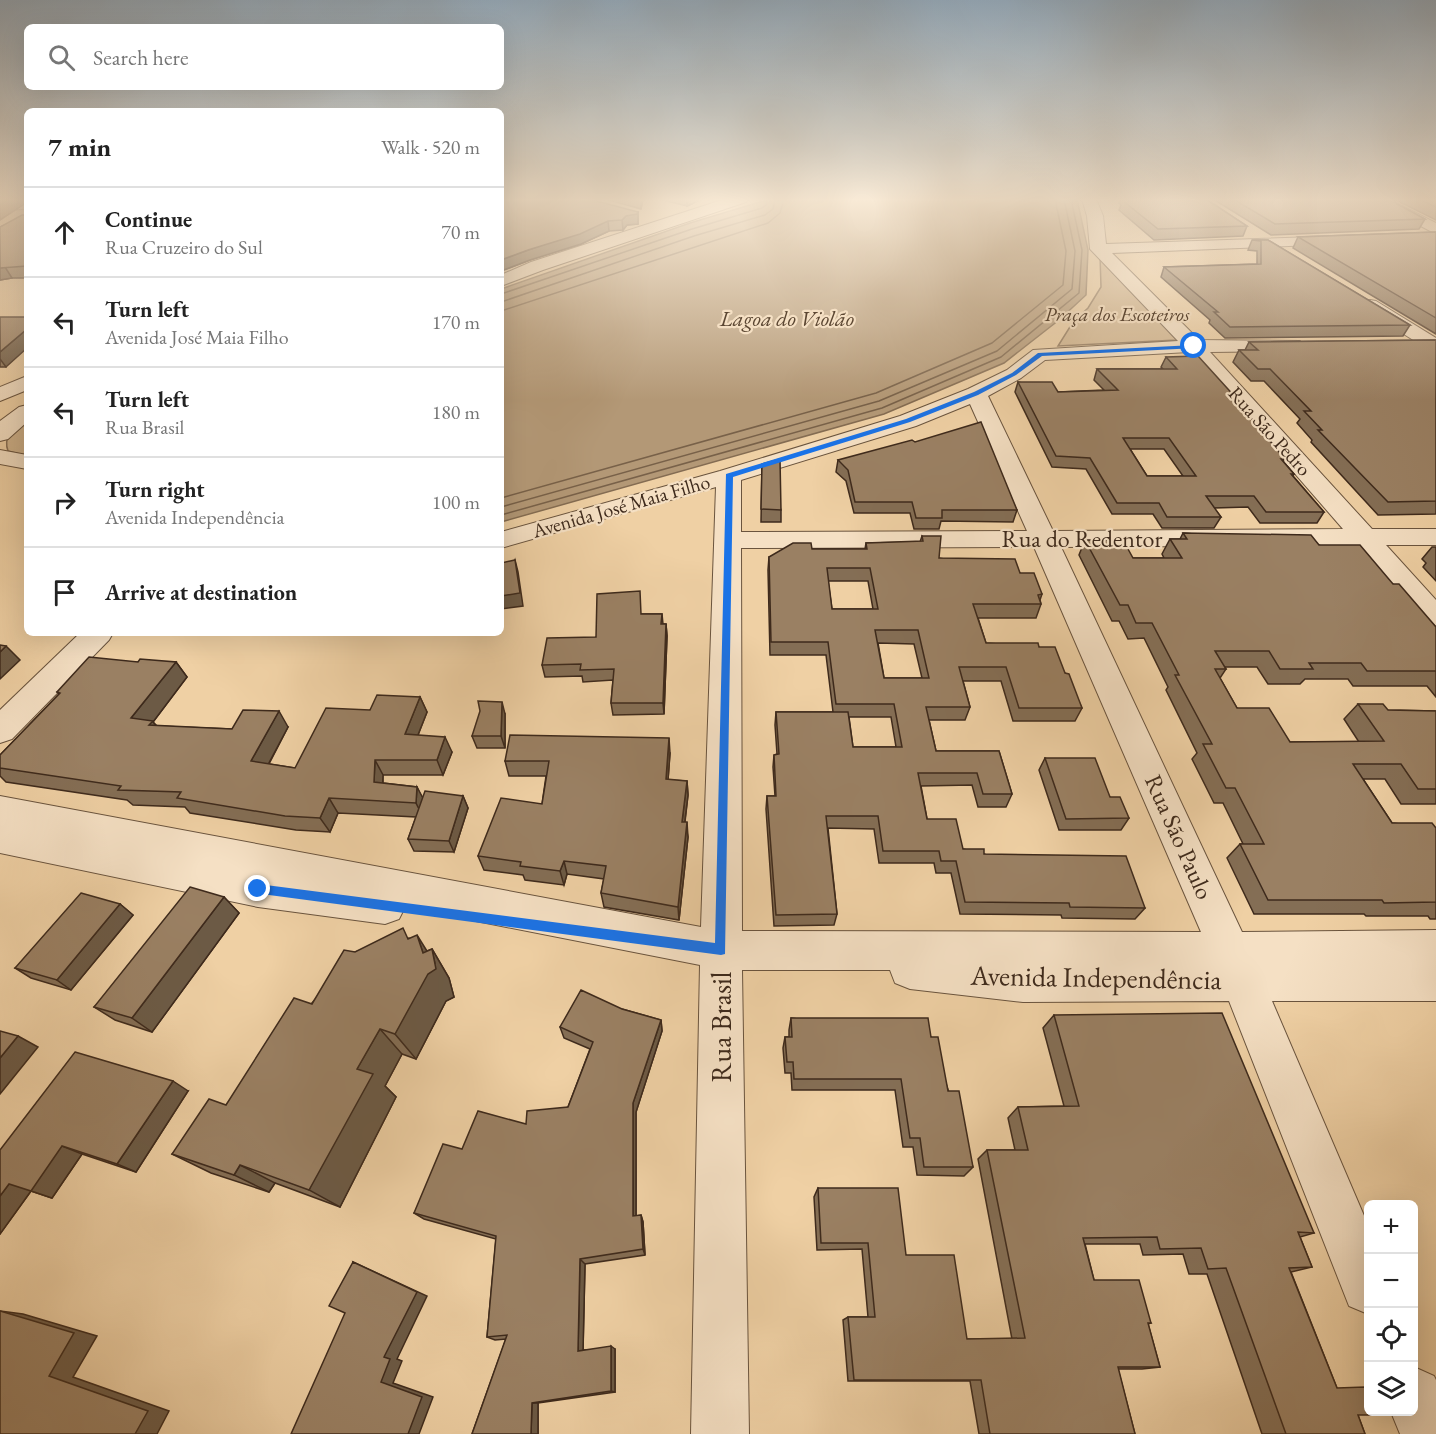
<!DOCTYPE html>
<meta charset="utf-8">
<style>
:root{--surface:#fff;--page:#f2f2f2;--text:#222;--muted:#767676;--line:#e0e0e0}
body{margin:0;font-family:"EB Garamond",serif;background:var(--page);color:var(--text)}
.controls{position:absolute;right:18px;bottom:18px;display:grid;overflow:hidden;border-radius:9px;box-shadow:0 6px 24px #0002}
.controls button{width:54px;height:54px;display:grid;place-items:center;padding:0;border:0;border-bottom:2px solid var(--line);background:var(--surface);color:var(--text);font:30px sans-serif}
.stop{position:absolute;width:18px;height:18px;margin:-14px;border:4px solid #1a73e8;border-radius:50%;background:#fff}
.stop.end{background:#1a73e8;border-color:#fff;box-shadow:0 2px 6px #0008}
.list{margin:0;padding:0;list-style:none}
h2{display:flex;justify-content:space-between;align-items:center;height:78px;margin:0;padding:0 24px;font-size:26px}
h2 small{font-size:20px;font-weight:400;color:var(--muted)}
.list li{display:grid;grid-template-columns:39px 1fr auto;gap:18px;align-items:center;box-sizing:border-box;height:90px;padding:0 24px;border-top:2px solid var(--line)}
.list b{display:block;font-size:22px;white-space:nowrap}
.list p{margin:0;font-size:20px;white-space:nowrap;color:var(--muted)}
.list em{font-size:20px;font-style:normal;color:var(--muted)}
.icon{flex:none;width:33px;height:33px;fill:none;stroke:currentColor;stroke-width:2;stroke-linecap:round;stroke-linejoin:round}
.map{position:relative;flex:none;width:1436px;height:1434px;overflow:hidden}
.search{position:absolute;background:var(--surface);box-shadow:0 6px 24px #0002;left:24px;top:24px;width:480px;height:66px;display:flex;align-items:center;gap:15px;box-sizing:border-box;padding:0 21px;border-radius:9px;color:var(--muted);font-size:22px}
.panel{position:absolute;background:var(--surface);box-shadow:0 6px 24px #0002;left:24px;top:108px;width:480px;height:528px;border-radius:9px}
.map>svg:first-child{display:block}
.green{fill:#d1b48d;stroke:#886f54;stroke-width:1.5}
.water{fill:#b39876;stroke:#846c52;stroke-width:1.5}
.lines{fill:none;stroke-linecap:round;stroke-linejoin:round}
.shore{stroke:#786149;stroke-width:1.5}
.minor-casing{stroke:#6a543e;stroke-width:2}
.minor{fill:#f5e0c4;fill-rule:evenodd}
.wall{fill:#846e55;stroke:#3e2a1c;stroke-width:1.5;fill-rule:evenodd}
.shaded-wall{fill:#6c5a45;stroke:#3e2a1c;stroke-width:1.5}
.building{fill:#9a8063;stroke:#3e2a1c;stroke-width:1.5;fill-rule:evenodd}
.route{fill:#1a73e8}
.labels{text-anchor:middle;stroke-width:4.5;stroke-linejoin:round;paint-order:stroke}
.far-park-label{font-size:20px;font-style:italic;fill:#5b4633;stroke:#f5e0c4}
.far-street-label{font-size:20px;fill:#3e2a1c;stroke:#f5e0c4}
.far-water-label{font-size:22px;font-style:italic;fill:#5b4632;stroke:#f5e0c4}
.street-label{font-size:24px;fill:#3e2a1c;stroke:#f5e0c4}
.near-street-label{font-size:28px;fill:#3e2a1c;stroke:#f5e0c4}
</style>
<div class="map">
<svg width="1436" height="1434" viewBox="0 0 1436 1434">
<rect width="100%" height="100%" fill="#efd0a4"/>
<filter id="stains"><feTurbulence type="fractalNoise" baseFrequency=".00333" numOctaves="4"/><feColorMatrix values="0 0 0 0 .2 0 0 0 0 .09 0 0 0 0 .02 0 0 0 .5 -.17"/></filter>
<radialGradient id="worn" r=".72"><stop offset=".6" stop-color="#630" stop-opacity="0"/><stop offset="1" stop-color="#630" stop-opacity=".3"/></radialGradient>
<g class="green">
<polygon points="1100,256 1177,340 1058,346 1073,322 1088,308 1101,287"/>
<path d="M27,415V456L8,451C2,435 16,426 27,415Z"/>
</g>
<polygon class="water" points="770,199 1077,199 1088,250 1086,295 1059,320 1004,363 884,414 501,522 501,289 690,223"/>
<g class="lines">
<g class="shore">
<polyline points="501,294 692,229 762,208 766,205 767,199"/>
<polyline points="501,302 694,236 765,215 773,209 775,199"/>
<polyline points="501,311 768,223 780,213 784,199"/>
<polyline points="501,498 876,393 992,343 1063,285 1066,251 1055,199"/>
<polyline points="501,507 879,401 997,351 1072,289 1075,251 1064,199"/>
<polyline points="501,515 882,408 1001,357 1079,293 1082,250 1071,199"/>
</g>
<g class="minor-casing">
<g id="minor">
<polygon points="725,199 748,199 746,202 543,270 501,286 501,275 531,262"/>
<path d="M1082,199H1096L1103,216L1106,244L1345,236L1347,239L1345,242L1339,244L1112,253L1199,340L1300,341L1303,345L1300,349L1293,351L1210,352L1372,529H1436V545H1386L1436,600V628L1426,625L1356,545L1061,547L1242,932L1436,930V1001H1272L1368,1225V1314L1349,1306L1229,1001L1023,1002L910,989L895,983L890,970H742L749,1434H691L700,965L405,907L399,919L385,924L258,907L0,853V796L701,927L716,487L501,548V532L720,471L900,416L968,389L1007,370L1033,350L1178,341L1090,249L1087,216ZM1189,352L1343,529L1053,531L988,396L1021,378L1045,360ZM970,404L1027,531L741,532V480L916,426ZM1034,547L1201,932L742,931L741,548Z"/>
<polygon points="1369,199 1388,199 1436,223 1436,234"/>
<polygon points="27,201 27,209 0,210 0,202"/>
<polygon points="1370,300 1376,301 1436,338 1436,352 1429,350 1364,309 1361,305 1364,301"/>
<polygon points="27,376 27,390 0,401 0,387"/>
<polygon points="27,405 27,422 8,439 0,441 0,421 19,407"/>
<polygon points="0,450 27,455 27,469 0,464"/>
<polygon points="80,633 113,633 109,640 12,739 0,743 0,710"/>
<polygon points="1414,1367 1434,1376 1436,1380 1436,1434 1400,1434 1391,1412 1414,1412"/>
</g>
</g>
<use href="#minor" class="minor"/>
</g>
<g class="wall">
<polygon points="501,199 638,212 638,224 627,225 623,230 609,231 581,244 530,260 501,271"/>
<polygon points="606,199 643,199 641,209"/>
<polygon points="659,199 702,199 687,206"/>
<polygon points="1120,199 1206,199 1247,226 1243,236 1154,240 1119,210 1121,205 1119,203"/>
<polygon points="1213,199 1388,199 1425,219 1419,229 1271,235"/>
<polygon points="1394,199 1436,199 1436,220"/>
<polygon points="27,215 27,278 12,278 0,280 0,227"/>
<polygon points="1436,232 1436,334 1293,248 1298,237"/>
<polygon points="1252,240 1268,240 1410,325 1403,336 1225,338 1209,323 1210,320 1161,277 1164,267 1257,264 1257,251 1248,250"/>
<polygon points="0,317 6,367 0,367"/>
<polygon points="1436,340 1436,514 1378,515 1311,442 1312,440 1297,423 1300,419 1264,381 1251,381 1233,362 1239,350 1245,350 1249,342"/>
<path d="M1166,357L1247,410L1246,412L1285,459L1283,461L1294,474L1293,476L1324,512L1317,523H1260L1248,507L1214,508L1221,517L1214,528H1162L1153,514H1112L1086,469L1052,467L1015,392L1018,382L1058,392L1104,390L1094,380L1097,369H1163L1161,367ZM1130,449H1164L1183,476H1147Z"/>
<polygon points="838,460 1017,510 1013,522 941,521 939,529 914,529 910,513 854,513 846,481 836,472"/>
<polygon points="762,464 781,510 781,522 761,522"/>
<polygon points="1183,533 1319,545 1393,584 1436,627 1436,697 1427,686 1353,686 1348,679 1305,679 1300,684 1268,684 1257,667 1225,667 1226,669 1220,678 1237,708 1290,742 1359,742 1344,719 1358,704 1388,710 1436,711 1436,804 1401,804 1385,779 1363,779 1392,823 1436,828 1436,919 1430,919 1428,916 1366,916 1364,914 1254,914 1227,858 1240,844 1243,844 1223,803 1214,803 1192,759 1197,753 1166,690 1168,687 1144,638 1128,639 1119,621 1112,621 1079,555 1085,540 1133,558 1164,558 1162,554 1170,539 1180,539"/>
<path d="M922,536L939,558L1020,573L1042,594L1040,600L1041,604L1036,618H978L986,643L1039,647L1065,673L1082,708L1075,721H1013L1001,681H963L970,707L965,720H929L936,751H999L1012,794L1006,807H978L972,785L921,786L927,819L963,849L984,854L1145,908L1135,919L1062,918L1061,915L960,914L951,873H936L934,863H879L874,829L828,828L837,914L834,925L774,926L766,809L767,796H775L773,767L774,755L777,754L775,725L776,712H833L826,655H770L768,570L769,557L812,549H865L866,543L920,542ZM828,581H868L873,609H832ZM878,643L914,644L922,678H884ZM849,717H891L896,747H853Z"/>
<polygon points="1432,547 1436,547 1436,581 1423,567 1426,563 1422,559"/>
<polygon points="641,614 662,614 663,624 666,624 667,636 664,714 613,715 611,703 613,680 583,682 582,676 545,677 542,665"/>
<polygon points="138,662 176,662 187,677 153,722 157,726 232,729 288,727 269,764 295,768 370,710 420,697 427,712 418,735 452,752 443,775 383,775 383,783 417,787 422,798 463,796 468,808 454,852 414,851 408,839 416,817 338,813 330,832 296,830 190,813 185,807 133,805 127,800 6,782 0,776 0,755 59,694 57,692"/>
<polygon points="505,714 505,748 477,748 472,736"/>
<polygon points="670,753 668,780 687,781 688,795 685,822 688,837 679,920 604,907 601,893 604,879 567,874 564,885 525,880 523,875 484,870 478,856 542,804 546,776 509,776 505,761"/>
<polygon points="1045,758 1110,797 1129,818 1121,830 1059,830 1039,770"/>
<polygon points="224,897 239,913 152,1032 115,1020 94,1007"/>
<polygon points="120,904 133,915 71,990 31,978 15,968"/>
<polygon points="409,938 427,951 432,949 449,978 454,997 446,1001 416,1059 402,1054 385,1086 396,1097 340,1207 275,1183 269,1192 211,1173 172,1154 226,1105 355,952"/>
<polygon points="622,1009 661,1020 662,1031 636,1112 636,1216 641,1215 643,1222 645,1255 585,1264 583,1350 615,1349 615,1392 538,1403 538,1434 472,1434 506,1339 495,1340 487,1337 496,1239 424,1219 414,1213 462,1149 568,1107 590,1049 564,1038 560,1027"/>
<polygon points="1054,1015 1314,1233 1300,1237 1312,1267 1291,1272 1337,1388 1358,1415 1365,1434 1262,1434 1207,1274 1189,1274 1183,1254 1143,1255 1140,1244 1085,1244 1094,1280 1151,1323 1148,1324 1160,1367 1142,1369 1118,1369 1135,1434 979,1434 970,1381 848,1381 843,1320 848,1317 868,1317 862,1249 817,1250 814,1197 818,1188 906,1255 967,1339 1012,1339 978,1159 987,1150 1015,1150 1008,1118 1018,1107 1064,1106 1043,1028"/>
<polygon points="791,1018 931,1037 973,1167 964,1176 917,1175 913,1147 903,1147 895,1090 792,1090 791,1073 785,1073 783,1048 785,1037 789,1037 789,1030"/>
<polygon points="188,1091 136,1172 82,1154 52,1198 31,1191 0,1234 0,1150"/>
</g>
<g class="shaded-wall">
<polygon points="9,199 27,199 27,202 0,220 0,205"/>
<polygon points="641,199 643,199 641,209"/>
<polygon points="687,199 702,199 687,206"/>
<polygon points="638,212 638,224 627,225 623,230 622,220 626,216"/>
<polygon points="608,221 609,231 581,244 530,260 501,271 501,260"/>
<polygon points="5,267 12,278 0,280 0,268"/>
<polygon points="27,329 27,348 6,367 0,359 0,352"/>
<polygon points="515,560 518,572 523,606 501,609 501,596"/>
<polygon points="666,624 667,636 664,714 663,703"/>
<polygon points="6,646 20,660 0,679 0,652"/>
<polygon points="176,662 187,677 153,722 165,736 131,718"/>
<polygon points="420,697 427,712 412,750 405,734"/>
<polygon points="502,702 505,714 505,748 501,736"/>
<polygon points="279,711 288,727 262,776 251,761"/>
<polygon points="445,737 452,752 443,775 437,760"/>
<polygon points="669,738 670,753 667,794 666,779"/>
<polygon points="375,760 383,775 382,797 374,782"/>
<polygon points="687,781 688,795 683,836 682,822"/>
<polygon points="417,787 425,802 423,817 416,803"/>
<polygon points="463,796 468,808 454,852 449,841"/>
<polygon points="329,798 338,813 330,832 320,818"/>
<polygon points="687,822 688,837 679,920 678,907"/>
<polygon points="564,861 567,874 564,885 560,871"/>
<polygon points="224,897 239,913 152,1032 132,1018"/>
<polygon points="120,904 133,915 71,990 57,980"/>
<polygon points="417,935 435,964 432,949 449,978 454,997 446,1001 416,1059 395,1034 423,953"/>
<polygon points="661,1020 662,1031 636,1112 636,1223 633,1216 633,1103"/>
<polygon points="380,1029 402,1054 385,1086 396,1097 340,1207 309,1190 357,1069"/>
<polygon points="18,1036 38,1047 0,1094 0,1058"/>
<polygon points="173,1081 188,1091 136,1172 117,1164"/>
<polygon points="62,1146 82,1154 52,1198 31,1191 0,1234 0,1196 9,1184"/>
<polygon points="240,1165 275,1183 269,1192 234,1175"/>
<polygon points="641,1215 643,1222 645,1255 643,1249"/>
<polygon points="580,1259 585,1264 583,1353 578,1351"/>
<polygon points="353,1262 427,1296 397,1359 402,1361 393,1383 433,1397 419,1434 408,1434 381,1382 384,1357"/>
<polygon points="0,1311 23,1314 97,1336 73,1377 169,1411 157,1434 135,1434 49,1376"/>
<polygon points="611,1346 615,1349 615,1392 611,1391"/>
<polygon points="532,1403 538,1403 538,1434 531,1434"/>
</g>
<g class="building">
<polygon points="0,199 9,199 0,205"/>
<polygon points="501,199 589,199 638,212 637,214 626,216 622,220 608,221 580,234 528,250 501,260"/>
<polygon points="1128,199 1206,199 1247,226 1158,229 1122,200 1128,200"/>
<polygon points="1233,199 1388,199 1425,219 1275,224"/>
<polygon points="1419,199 1436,199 1436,207"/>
<polygon points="22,215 27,215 27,266 0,268 0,227"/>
<polygon points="1436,232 1436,318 1298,237"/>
<polygon points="1252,240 1268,240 1410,325 1230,327 1214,312 1218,312 1164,267 1261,264 1261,241"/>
<polygon points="0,317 27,317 27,329 0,352"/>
<polygon points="1436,340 1436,501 1388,502 1318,430 1322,430 1304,411 1311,411 1270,369 1258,369 1239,350 1258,350 1249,342"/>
<path d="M1198,356L1247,410L1245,411L1285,459H1281L1294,474H1291L1324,512H1266L1254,496H1206L1221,517H1167L1159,503H1117L1090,458L1056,456L1018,382H1052L1058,392L1118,390L1097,369H1177L1166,357ZM1123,438H1169L1196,476H1147Z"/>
<polygon points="981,422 1017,510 942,510 942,518 916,518 912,502 855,502 848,470 838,460 912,440 915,442"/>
<polygon points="780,459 781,510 761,509 762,464"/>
<polygon points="1183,533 1311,535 1319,545 1360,545 1393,584 1399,584 1436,627 1436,671 1367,671 1361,663 1309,663 1313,669 1280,669 1269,651 1215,651 1226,669 1215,669 1237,708 1269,708 1290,742 1384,741 1358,704 1383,704 1388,710 1436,711 1436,789 1418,789 1401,764 1353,764 1392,823 1432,823 1436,828 1436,902 1384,903 1382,900 1268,900 1240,844 1264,844 1235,788 1226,788 1203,744 1212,744 1175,675 1179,675 1152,623 1136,623 1128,605 1120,605 1085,540 1123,540 1133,558 1182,558 1170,539 1187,539"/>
<path d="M922,536H941L939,558L1015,559L1020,573H1034L1042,594L1038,595L1041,604H973L986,643H1038L1039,647H1055L1065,673L1069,674L1082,708H1019L1006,667H959L970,707H926L936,751H999L1012,794H983L977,773H918L927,819H956L963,849H984V854L1126,856L1145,908L1070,907L1069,903L965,902L956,861H941L939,851H883L878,816H826L837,914L776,915L767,796H776L774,755L779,754L776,712H848L853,747H902L894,704H836L828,642H771L769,557L793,543H811L812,549H867L866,543L923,541ZM827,568H870L878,609H832ZM875,630H918L929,678H884Z"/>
<polygon points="515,560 520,593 501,596 501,563"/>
<polygon points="640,591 641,614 662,614 661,624 666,624 663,703 611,703 614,669 580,670 581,664 542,665 547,638 596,637 597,594"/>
<polygon points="0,645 6,646 0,652"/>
<polygon points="89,657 138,662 140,659 176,662 131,718 153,721 149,725 232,729 243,710 279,711 251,761 295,768 326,708 370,710 377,695 420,697 405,734 445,737 437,760 375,760 374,782 417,787 416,803 329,798 320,818 285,816 177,798 181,792 118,790 121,786 0,768 0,755 60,693 57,692"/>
<polygon points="478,701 502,702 501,736 472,736 480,711"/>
<polygon points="510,735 669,738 666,779 687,781 682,822 687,822 678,907 601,893 606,866 564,861 560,871 520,866 521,862 478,856 501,798 542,804 549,761 505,761"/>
<polygon points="1045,758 1095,758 1110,797 1120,797 1129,818 1066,819"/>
<polygon points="425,791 463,796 449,841 408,839"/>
<polygon points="190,887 224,897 132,1018 94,1007"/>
<polygon points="81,893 120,904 57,980 15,968"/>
<polygon points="403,928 408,939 417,935 423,953 432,949 436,969 428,974 395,1034 380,1029 357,1069 373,1074 309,1190 240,1165 234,1175 172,1154 209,1099 226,1105 294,998 312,1004 344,950 355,952"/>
<polygon points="581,990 622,1009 661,1020 633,1103 633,1216 641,1215 643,1249 580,1259 578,1351 611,1346 611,1391 532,1403 531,1434 472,1434 507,1335 487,1337 496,1236 414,1213 443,1144 462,1149 478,1111 526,1124 527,1111 568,1107 593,1042 560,1027"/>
<polygon points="1222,1013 1314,1233 1298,1232 1312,1267 1289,1268 1337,1388 1365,1387 1368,1396 1368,1412 1375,1412 1376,1415 1358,1415 1365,1434 1286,1434 1226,1268 1208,1269 1201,1248 1160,1249 1157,1237 1083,1238 1094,1280 1139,1280 1151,1323 1148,1323 1160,1367 1118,1367 1135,1434 990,1434 981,1380 854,1380 848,1317 875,1317 868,1243 821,1243 818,1188 898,1188 906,1255 954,1255 967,1339 1025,1338 987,1150 1028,1150 1018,1107 1079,1106 1054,1015"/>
<polygon points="791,1018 928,1018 931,1037 938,1037 948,1091 959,1091 973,1167 924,1167 920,1138 910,1138 901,1079 794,1079 793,1062 787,1062 785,1037 792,1037"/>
<polygon points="0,1031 18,1036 0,1058"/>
<polygon points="75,1052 173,1081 117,1164 62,1146 31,1191 9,1184 0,1196 0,1150"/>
<polygon points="353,1262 417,1292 384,1357 390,1359 381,1382 422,1397 408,1434 291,1434 345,1313 329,1306"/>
<polygon points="0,1311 74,1333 49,1376 148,1411 135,1434 0,1434"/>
</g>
<linearGradient id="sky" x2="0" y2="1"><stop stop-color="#93a9ba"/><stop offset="0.5" stop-color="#f8ead6"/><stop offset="1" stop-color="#f8ead6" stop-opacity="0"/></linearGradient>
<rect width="1436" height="400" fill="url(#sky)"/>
<polygon class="route" points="1194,345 1196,348 1042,356 1016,375 978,395 910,422 733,477 725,954 721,955 254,893 254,885 258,884 715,943 726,474 906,419 974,392 1012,373 1038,353"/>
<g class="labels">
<g class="far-park-label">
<text x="1117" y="321">Praça dos Escoteiros</text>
</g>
<g class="far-street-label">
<text transform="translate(1270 431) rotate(48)" y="7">Rua São Pedro</text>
<text transform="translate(621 506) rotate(-16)" y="7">Avenida José Maia Filho</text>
</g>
<g class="far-water-label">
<text x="787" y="326">Lagoa do Violão</text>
</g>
<g class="street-label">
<text x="1082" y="547">Rua do Redentor</text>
<text transform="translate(1179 837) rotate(66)" y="8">Rua São Paulo</text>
</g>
<g class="near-street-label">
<text transform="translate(1096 977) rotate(1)" y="10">Avenida Independência</text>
<text transform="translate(721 1027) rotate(-90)" y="10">Rua Brasil</text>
</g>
</g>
<rect width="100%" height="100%" filter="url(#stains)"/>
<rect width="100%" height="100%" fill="url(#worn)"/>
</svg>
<div class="controls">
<button>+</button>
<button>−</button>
<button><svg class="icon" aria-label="locate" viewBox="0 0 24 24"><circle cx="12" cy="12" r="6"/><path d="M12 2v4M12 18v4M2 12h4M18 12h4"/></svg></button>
<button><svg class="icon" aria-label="layers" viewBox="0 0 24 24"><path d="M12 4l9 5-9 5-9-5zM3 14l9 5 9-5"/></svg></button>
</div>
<div class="stop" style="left:1194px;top:346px"></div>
<div class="stop end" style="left:258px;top:889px"></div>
<div class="search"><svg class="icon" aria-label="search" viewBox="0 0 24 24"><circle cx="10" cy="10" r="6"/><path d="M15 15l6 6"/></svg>Search here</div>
<section class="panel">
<h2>7 min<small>Walk · 520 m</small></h2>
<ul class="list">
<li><svg class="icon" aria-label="ahead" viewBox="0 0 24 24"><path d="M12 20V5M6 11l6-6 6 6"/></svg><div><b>Continue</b><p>Rua Cruzeiro do Sul</p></div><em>70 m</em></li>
<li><svg class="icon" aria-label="left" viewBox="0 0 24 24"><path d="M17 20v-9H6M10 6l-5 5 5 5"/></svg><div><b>Turn left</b><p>Avenida José Maia Filho</p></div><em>170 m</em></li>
<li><svg class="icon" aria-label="left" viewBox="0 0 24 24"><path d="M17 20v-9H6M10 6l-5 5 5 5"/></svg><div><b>Turn left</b><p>Rua Brasil</p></div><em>180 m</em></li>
<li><svg class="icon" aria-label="right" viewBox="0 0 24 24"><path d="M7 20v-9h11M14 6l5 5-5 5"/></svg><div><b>Turn right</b><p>Avenida Independência</p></div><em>100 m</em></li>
<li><svg class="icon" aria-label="arrive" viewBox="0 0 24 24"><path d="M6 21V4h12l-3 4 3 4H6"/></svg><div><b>Arrive at destination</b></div></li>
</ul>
</section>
</div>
